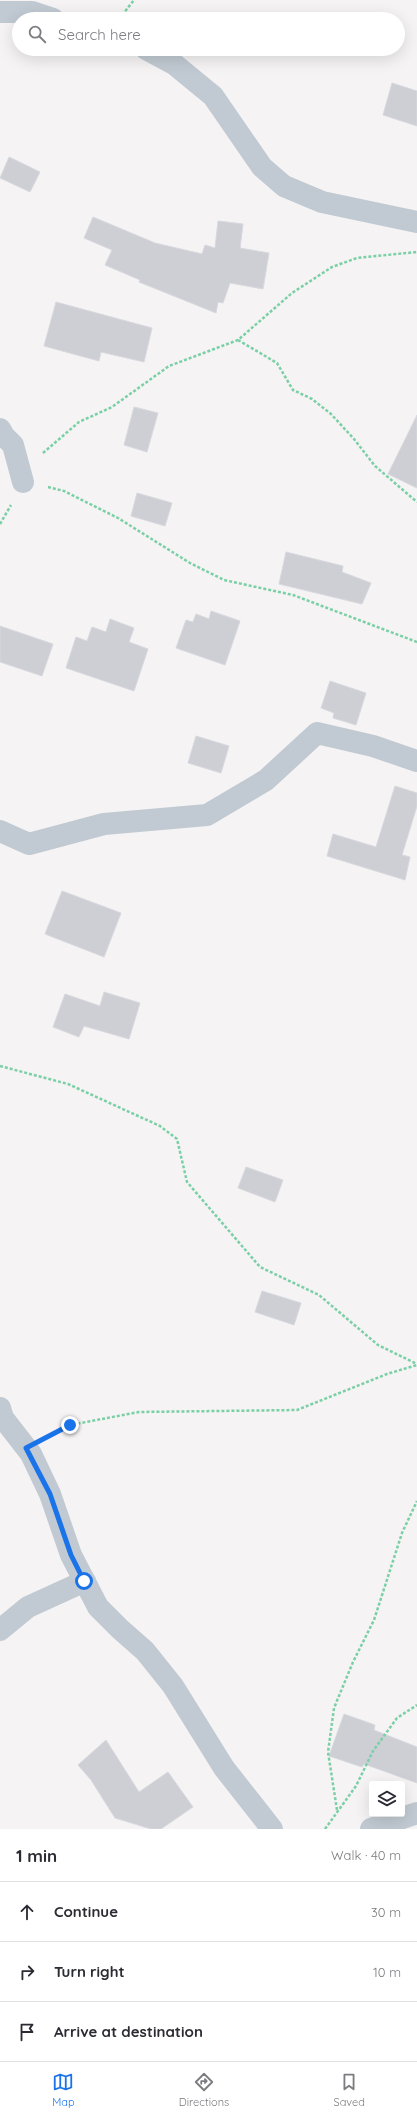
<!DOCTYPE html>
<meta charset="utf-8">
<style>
:root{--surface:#fff;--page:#f7f7f7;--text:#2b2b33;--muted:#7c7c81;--line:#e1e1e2;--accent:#1a73e8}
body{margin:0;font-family:Quicksand,sans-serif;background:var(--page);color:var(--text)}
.controls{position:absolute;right:12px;bottom:12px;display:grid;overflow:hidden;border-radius:4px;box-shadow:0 4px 16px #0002}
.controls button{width:36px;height:36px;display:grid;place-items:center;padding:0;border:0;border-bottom:1px solid var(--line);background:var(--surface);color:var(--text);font:20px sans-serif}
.stop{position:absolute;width:12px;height:12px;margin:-9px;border:3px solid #1a73e8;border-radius:50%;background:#fff}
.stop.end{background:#1a73e8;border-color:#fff;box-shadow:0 1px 4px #0008}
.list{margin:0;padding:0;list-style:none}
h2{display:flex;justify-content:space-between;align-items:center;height:52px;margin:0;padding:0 16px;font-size:17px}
h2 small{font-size:13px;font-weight:400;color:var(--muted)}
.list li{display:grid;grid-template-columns:26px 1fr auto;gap:12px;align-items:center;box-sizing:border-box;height:60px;padding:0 16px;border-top:1px solid var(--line)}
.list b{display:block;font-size:15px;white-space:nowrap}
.list em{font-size:13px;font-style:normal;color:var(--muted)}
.icon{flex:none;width:22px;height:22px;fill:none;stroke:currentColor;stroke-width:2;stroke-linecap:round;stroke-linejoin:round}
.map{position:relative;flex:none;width:417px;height:1829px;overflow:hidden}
.search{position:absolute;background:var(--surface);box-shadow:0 4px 16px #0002;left:12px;right:12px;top:12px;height:44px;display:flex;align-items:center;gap:10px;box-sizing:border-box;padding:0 14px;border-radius:22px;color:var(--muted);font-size:15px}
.sheet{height:232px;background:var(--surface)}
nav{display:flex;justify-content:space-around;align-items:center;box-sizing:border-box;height:56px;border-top:1px solid var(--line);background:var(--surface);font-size:11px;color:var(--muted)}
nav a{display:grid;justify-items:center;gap:2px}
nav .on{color:var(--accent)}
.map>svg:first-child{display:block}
.building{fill:#cdcfd5;stroke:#d7d9de}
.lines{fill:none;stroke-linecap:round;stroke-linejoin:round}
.path{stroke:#7ad0a6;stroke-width:2.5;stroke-dasharray:3 2;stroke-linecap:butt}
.minor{stroke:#c1cad2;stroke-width:22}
.route{stroke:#1a73e8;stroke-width:5}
</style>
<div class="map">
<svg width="417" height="1829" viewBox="0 0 417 1829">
<rect width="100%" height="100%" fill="#f5f3f3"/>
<g class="building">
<polygon points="392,83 417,91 417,126 383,115"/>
<polygon points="9,157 40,172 30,192 0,178"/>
<polygon points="93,217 155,243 202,254 205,245 215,248 218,221 243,224 240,248 269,253 263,289 230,283 223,303 218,302 216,313 139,282 140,280 105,265 112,250 84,238"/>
<polygon points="56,302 152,328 144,362 101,352 99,361 44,346"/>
<polygon points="134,407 158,413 147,452 124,445"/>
<polygon points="417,415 417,488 388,474"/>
<polygon points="137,493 172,503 165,526 131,516"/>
<polygon points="286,552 343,566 342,572 371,583 362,604 279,584"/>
<polygon points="211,611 240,621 225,665 176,648 186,620 193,622 196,614 209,619"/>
<polygon points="110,619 134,628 129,642 148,649 134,691 66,668 76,637 87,641 92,627 106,632"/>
<polygon points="0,626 53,644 42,676 0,662"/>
<polygon points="330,681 366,693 356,725 333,718 334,713 321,708"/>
<polygon points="196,736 229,746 221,773 188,763"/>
<polygon points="395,786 417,793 417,806 402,855 410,857 405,880 327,856 333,834 376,847"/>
<polygon points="62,891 121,913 104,957 45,934"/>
<polygon points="104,992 140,1003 129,1039 84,1026 79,1037 53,1027 65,994 100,1006"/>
<polygon points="246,1167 283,1180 275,1202 238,1188"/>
<polygon points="262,1291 301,1303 294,1325 255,1312"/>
<polygon points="344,1714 375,1725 374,1730 417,1747 417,1783 364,1764 362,1767 329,1756"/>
<polygon points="106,1740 139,1792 168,1772 193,1807 161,1829 151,1829 115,1818 91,1780 78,1765"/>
</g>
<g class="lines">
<g class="path">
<polyline points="119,19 134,0"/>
<polyline points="238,340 277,363 293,390 312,399 331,414 354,439 375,466 417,502"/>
<polyline points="43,453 79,422 112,407 169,366 238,340 292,293 332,267 357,258 417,252"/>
<polyline points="48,487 64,491 118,518 190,563 224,580 293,595 417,642"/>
<polyline points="0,524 11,505"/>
<polyline points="0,1066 68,1084 160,1126 177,1139 187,1182 260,1267 319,1295 378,1345 417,1364"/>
<polyline points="50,1435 70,1425 139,1412 297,1410 387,1374 417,1365"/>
<polyline points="337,1810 328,1752 334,1708 353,1662 374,1620 402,1533 417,1501"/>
<polyline points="325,1829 356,1786 373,1751 397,1718 417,1705"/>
</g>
<g class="minor">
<polyline points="0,12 32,12 53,19"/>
<polyline points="146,49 174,64 213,96 262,167 284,186 322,202 417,222"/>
<polyline points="0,429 4,436 13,445 23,482"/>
<polyline points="0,831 29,844 104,824 207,815 266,780 317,733 373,746 417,761"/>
<polyline points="0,1408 3,1418 31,1454 50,1494 71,1555 98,1607 120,1629 145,1651 173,1686 224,1768 272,1829"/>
<polyline points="0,1630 28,1607 85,1581"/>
<polyline points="371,1829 417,1813"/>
</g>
</g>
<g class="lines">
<polyline class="route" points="70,1425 26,1448 50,1494 71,1555 84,1581"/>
</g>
</svg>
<div class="controls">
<button><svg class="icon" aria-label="layers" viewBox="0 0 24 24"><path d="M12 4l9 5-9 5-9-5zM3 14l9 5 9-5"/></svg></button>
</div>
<div class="stop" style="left:84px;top:1581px"></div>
<div class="stop end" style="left:70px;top:1425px"></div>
<div class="search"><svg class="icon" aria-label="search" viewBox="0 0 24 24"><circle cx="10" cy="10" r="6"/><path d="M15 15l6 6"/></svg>Search here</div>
</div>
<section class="sheet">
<h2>1 min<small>Walk · 40 m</small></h2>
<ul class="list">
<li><svg class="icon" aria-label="ahead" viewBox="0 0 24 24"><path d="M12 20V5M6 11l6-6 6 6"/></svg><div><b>Continue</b></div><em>30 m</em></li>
<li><svg class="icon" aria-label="right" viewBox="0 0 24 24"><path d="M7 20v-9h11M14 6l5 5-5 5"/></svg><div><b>Turn right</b></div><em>10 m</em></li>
<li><svg class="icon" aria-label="arrive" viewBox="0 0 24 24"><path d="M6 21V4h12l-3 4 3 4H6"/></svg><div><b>Arrive at destination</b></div></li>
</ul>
</section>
<nav>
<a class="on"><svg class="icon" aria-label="map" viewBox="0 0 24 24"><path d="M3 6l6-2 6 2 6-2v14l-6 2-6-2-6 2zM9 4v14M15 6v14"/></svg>Map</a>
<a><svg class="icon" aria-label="directions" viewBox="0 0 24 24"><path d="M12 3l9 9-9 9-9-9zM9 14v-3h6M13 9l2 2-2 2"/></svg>Directions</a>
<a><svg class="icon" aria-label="saved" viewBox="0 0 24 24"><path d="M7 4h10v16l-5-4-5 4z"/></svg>Saved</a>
</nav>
